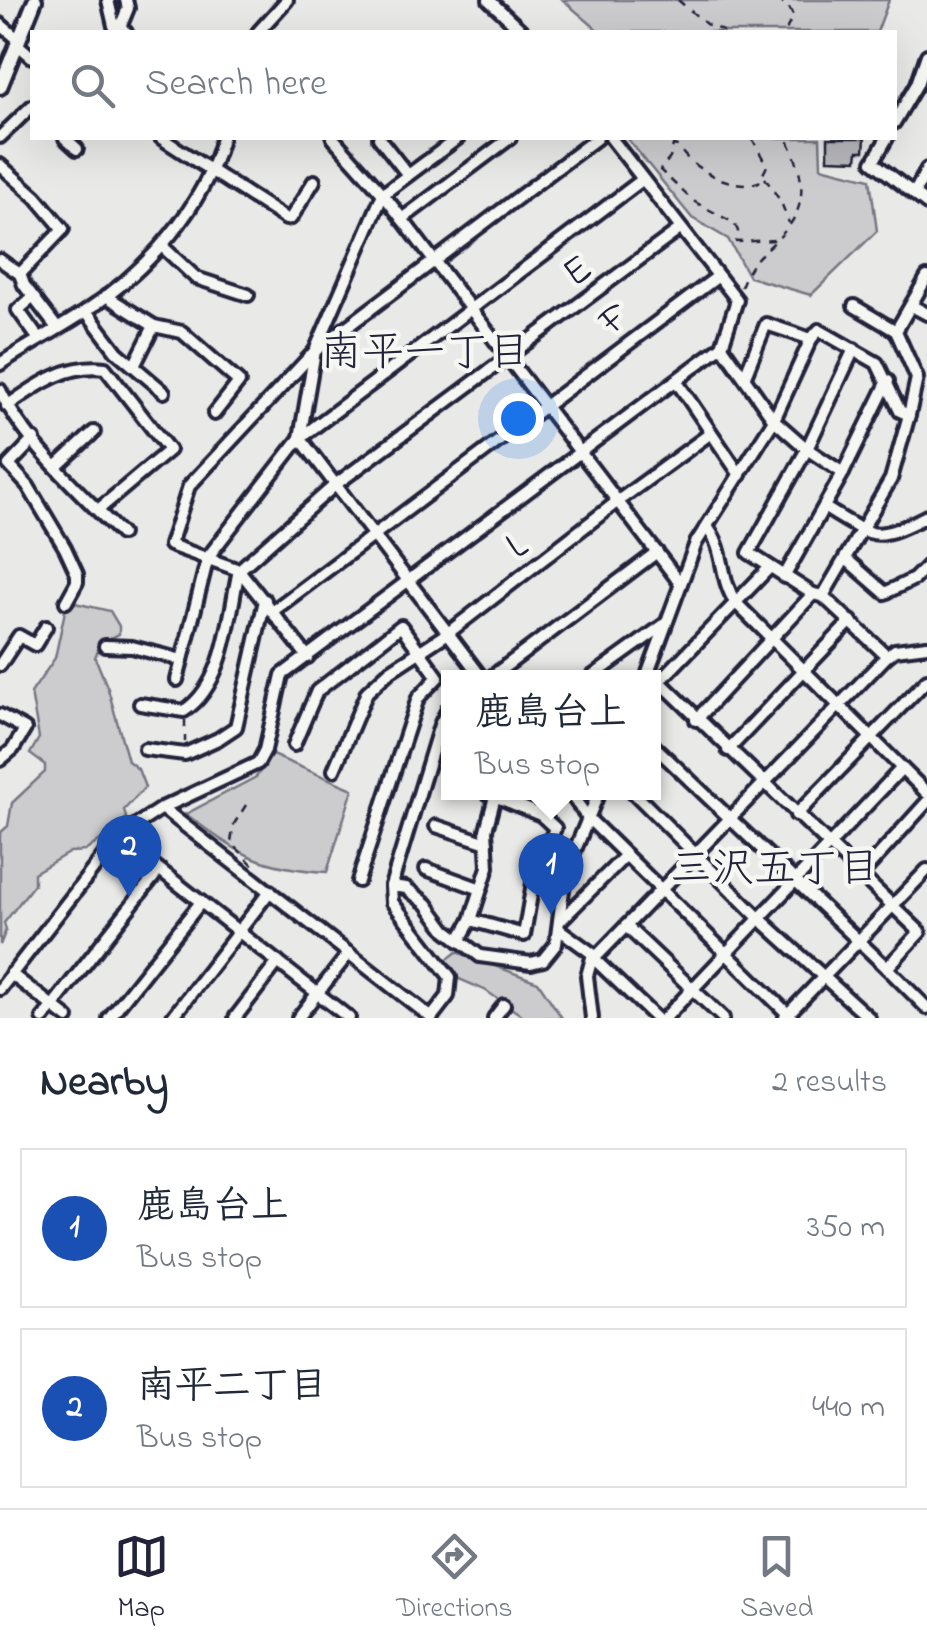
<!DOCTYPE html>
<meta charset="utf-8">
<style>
:root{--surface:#fff;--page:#f2f2f3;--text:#1f2937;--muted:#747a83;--line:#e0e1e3;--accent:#22223b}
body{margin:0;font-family:"Indie Flower","Klee One",sans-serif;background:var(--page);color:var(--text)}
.you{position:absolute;left:518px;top:418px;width:35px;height:35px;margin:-25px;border:8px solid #fff;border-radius:50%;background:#1a73e8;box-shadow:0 0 0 15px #1a73e833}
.badge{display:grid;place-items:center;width:65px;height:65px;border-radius:50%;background:var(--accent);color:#fff;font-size:32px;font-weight:700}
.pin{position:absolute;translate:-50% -82px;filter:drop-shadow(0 2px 5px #0008)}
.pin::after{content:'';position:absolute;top:52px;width:35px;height:30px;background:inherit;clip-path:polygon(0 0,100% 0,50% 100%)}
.popup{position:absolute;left:441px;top:670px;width:220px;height:130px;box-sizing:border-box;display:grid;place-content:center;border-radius:0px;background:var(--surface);filter:drop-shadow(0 2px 8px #0005);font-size:32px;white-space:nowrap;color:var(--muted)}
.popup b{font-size:38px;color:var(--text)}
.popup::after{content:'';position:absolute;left:50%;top:100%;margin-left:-20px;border:20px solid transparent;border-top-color:var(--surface)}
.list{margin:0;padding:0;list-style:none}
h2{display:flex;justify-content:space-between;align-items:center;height:130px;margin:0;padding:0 40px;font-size:42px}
h2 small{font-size:32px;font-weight:400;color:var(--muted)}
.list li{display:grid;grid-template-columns:65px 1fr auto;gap:30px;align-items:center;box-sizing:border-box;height:160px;margin:0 20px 20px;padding:0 20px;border:2px solid var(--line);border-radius:0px}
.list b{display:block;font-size:38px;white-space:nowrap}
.list p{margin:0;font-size:32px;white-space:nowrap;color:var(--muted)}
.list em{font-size:32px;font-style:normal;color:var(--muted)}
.icon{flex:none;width:55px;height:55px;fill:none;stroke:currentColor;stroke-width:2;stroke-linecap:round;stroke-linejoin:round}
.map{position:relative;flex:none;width:927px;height:1018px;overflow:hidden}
.search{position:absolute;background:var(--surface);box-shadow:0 10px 40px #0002;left:30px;right:30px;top:30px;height:110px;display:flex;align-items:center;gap:25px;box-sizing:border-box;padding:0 35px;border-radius:0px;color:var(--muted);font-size:38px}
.sheet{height:490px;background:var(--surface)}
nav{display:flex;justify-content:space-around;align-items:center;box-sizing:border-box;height:140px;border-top:2px solid var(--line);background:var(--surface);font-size:28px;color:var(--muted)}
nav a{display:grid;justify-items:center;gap:5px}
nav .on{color:var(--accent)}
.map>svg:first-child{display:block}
.green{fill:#ccccce;stroke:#777784;stroke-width:2.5}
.building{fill:#b8b8bc;stroke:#22223b;stroke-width:2.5}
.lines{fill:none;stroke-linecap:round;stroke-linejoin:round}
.minor-casing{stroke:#22223b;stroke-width:18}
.major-casing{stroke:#22223b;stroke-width:20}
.path{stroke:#22223b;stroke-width:2.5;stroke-dasharray:8 8;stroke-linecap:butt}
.minor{stroke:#f6f6f2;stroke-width:10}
.major{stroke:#f6f6f2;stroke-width:12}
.labels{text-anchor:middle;stroke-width:9;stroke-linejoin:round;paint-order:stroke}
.street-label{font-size:40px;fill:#22223b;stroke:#f6f6f2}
.neighbourhood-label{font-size:42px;fill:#22223b;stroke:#f6f6f2}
</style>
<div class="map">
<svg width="927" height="1018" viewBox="0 0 927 1018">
<rect width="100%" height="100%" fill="#e9e9e7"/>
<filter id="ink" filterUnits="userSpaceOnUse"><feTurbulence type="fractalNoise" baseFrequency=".01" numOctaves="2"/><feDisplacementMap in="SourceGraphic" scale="20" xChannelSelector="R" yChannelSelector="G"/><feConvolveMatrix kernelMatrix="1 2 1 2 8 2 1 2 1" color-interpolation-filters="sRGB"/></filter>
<g filter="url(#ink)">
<g class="green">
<polygon points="563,0 889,0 877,32 600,32"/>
<polygon points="627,138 820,138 821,167 870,179 877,231 811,295 749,277 728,239 692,218"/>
<polygon points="75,603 110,611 119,626 119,634 102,642 95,657 108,689 128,761 138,769 145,787 124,810 127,821 85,851 70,852 34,873 34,884 4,923 6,930 0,945 0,833 8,826 12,803 45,772 45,765 30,754 39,738 31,693 55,658 65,611"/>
<path d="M272,755L353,789L327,872C260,868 238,854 186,814L256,777Z"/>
<polygon points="457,952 538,982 562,1018 520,1018 521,1015 485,990 459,979 446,960"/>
</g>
<polygon class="building" points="828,138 865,138 864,151 858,151 857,160 828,159"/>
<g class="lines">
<g class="minor-casing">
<g id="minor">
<polyline points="108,0 114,26 126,32"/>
<polyline points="489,0 523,32"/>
<polyline points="0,24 19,40"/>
<polyline points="119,30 128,8 126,0"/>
<polyline points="258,32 287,0"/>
<polyline points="17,44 32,57"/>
<polyline points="894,123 917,84 927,55"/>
<polyline points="0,137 32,106"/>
<polyline points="65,138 77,149"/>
<polyline points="161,138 286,219 291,218 314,181"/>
<polyline points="333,138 383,194 680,583"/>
<polyline points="379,138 408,175"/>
<polyline points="458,138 383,194 315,351 300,438 482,678"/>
<polyline points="611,138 737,300 722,346"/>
<polyline points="887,138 873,162 927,204"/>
<polyline points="0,165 36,197 63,229 20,274"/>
<polyline points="914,194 927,169"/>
<polyline points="402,219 510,138"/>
<polyline points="162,246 196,278 248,295"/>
<polyline points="0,260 20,274 24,285 57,328"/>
<polyline points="106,296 154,326 182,332 239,382 214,414"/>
<polyline points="33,297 18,310 38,338"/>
<polyline points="854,306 896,331"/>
<polyline points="912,306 927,314"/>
<polyline points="86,311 117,352 164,392"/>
<polyline points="722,346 774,420 807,449 843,473"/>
<polyline points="854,349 807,449 749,553 813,594 823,596 887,656"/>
<path d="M0,364C28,345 58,330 86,311C146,271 204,208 222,138"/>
<polyline points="134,366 154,326"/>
<polyline points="745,376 766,324 811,339 819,330 877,363 900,411 909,415 917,378 896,331 927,277"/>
<polyline points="677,382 740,475"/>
<path d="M0,390C24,442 81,493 121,534"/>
<path d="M7,406C37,385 67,363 105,368L169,450L98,510"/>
<polyline points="34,439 9,465 28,486 65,548 77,574 77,582 66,602"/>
<polyline points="57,466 94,432"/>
<path d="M825,508C875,538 873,543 927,516"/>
<path d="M707,527C726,550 719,579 736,603L927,793"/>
<polyline points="845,558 885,593 914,579 927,566"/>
<polyline points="239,570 335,485 680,229"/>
<polyline points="784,577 843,473 888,381"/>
<polyline points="823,596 891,479 909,415"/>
<polyline points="274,610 717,277"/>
<polyline points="105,646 132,647 182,660"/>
<polyline points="308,657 239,570 170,545 189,486 315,351 597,138"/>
<polyline points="0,665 19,636 35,645 46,627"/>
<polyline points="649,671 920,932 887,968 927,1008"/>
<polyline points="648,673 696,543 774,420 811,339"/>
<polyline points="490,678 657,552"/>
<polyline points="590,678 665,624"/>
<polyline points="177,680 208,557 300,438 642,180"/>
<polyline points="660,681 769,568"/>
<path d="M140,704L184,711C226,684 229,614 239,570"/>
<polyline points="0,715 25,729 13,749 0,760"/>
<polyline points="696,720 813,594"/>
<polyline points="294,745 317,691 401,626 438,677 418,698 358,881"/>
<polyline points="654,746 887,968"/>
<polyline points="145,749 185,754 218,739 236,727 265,600"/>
<polyline points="728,750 851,621"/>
<polyline points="334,770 367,692 390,671 448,633 618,501 711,433"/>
<polyline points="569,792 588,818 792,1018"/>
<polyline points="633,792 759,918 869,1018"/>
<polyline points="162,808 432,1018"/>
<polyline points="796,815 927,680"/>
<polyline points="436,826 487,843"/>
<polyline points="118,837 349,1018"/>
<polyline points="426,869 481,889"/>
<polyline points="860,876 927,802"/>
<polyline points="391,886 440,725 448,709"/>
<polyline points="562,919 626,855"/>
<polyline points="471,920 524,935 533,883 555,828 541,815 485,792"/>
<polyline points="626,926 887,656 895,650 927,646"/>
<polyline points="560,930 593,954 587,976 592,1018"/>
<polyline points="459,941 471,920 488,867 486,830 496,793"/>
<polyline points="11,974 68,1018"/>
<polyline points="0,989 118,837 162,808 258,763 265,750 282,675 722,346"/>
<polyline points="785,1017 927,870"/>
<polyline points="43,1018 159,870"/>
<polyline points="109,1018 201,902"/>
<polyline points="172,1018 270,891"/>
<polyline points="235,1018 278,962"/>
<polyline points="298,1018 349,953"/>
<polyline points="431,1018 448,996 450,977 392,902 391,886 406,888 427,904 446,930 480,956 531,963 543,960 556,944 565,874 599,792"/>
<polyline points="494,1018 504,1005"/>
<polyline points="656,1018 594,959 626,926 723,1018"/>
<polyline points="665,1018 902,768"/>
</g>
</g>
<g class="major-casing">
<polyline id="major" points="0,87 35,0"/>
</g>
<g class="path">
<polyline points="678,0 706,24 726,32"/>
<polyline points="776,0 788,5 793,16 785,32"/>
<path d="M752,138L767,166L759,182C734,191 690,169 678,146L673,145L670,158L660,170L693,201L734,223L738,231L736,242L775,240"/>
<polyline points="765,178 781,202 789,223"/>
<path d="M741,287C753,254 764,255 784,232C811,202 802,170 787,138"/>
<polyline points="185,720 185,742"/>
<polyline points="246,805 234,824 231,842 257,869"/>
</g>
<use href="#minor" class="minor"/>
<use href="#major" class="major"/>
</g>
</g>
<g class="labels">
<g class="street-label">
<text transform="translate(576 269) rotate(-37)" y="14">E</text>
<text transform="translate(613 317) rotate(-37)" y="14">F</text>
<text transform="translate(515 544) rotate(-38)" y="14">L</text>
</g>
<g class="neighbourhood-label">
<text x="425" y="365">南平一丁目</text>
<text x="775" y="881">三沢五丁目</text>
</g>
</g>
</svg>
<div class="you"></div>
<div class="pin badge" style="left:551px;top:915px;background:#1a4fb4">1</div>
<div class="popup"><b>鹿島台上</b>Bus stop</div>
<div class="pin badge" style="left:129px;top:897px;background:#1a4fb4">2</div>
<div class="search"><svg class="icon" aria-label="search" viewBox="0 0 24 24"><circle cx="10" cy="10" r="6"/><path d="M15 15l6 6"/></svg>Search here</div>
</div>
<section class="sheet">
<h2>Nearby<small>2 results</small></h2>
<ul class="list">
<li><span class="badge" style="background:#1a4fb4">1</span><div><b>鹿島台上</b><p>Bus stop</p></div><em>350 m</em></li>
<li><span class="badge" style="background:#1a4fb4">2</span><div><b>南平二丁目</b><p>Bus stop</p></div><em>440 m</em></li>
</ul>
</section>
<nav>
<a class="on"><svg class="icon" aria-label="map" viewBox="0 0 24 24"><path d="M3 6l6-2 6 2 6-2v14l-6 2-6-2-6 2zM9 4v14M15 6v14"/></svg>Map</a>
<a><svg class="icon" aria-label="directions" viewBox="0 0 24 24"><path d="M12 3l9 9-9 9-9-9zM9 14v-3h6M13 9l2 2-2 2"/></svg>Directions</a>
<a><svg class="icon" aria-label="saved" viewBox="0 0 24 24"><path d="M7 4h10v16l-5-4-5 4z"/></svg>Saved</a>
</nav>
